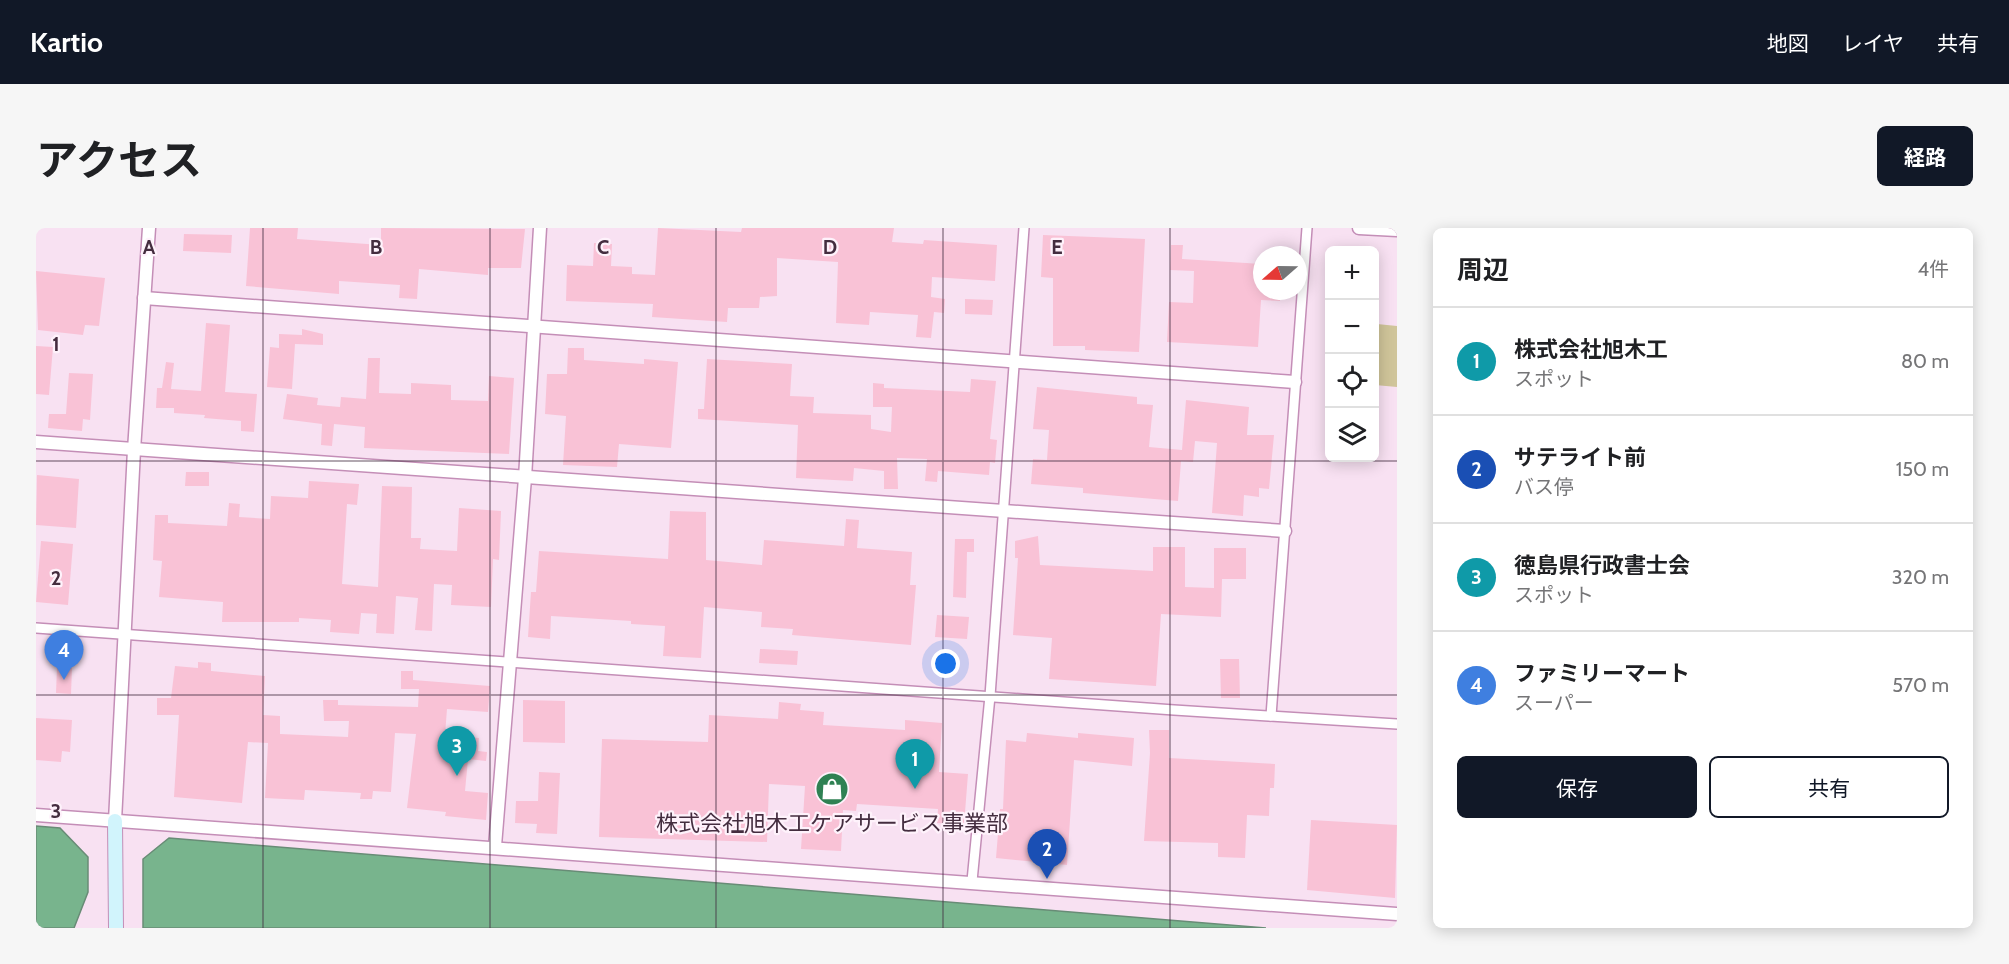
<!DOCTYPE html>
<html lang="ja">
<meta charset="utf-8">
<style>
:root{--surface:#fff;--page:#f6f6f6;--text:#202124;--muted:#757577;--line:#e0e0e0;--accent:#111827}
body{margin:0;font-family:Cabin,"Noto Sans JP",sans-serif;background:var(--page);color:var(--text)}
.controls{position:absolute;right:18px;top:18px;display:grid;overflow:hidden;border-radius:9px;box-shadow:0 3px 15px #0003}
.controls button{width:54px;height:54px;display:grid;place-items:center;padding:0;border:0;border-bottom:2px solid var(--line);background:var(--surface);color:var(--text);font:30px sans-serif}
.compass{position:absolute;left:1217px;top:18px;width:54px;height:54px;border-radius:50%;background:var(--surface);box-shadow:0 3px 15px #0003;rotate:250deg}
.you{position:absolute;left:910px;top:436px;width:21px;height:21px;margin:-15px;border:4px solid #fff;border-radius:50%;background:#1a73e8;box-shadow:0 0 0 9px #1a73e833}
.badge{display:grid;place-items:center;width:39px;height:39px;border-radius:50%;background:var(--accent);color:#fff;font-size:20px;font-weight:700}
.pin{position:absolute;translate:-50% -50px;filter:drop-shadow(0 2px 3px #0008)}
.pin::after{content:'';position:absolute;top:32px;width:21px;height:18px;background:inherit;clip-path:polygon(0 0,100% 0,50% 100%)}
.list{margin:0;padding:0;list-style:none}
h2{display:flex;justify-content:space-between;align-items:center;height:78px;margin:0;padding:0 24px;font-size:26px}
h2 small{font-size:20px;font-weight:400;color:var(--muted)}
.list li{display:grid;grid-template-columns:39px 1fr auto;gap:18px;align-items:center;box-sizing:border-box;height:108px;padding:0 24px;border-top:2px solid var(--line)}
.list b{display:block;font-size:22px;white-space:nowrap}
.list p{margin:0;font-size:20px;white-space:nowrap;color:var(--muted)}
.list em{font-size:20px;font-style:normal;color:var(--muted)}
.actions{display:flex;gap:12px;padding:18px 24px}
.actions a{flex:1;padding:14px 0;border:2px solid var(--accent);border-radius:9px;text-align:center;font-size:21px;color:var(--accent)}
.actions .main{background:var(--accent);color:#fff}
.icon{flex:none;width:33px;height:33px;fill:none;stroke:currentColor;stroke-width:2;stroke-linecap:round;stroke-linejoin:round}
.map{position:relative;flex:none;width:1361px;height:700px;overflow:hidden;border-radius:9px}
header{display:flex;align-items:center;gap:36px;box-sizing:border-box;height:84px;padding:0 30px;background:var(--accent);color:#fff}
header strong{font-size:28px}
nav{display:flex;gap:33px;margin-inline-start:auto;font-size:21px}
.intro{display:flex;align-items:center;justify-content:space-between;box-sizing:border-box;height:144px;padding:0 36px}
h1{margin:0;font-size:42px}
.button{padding:15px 27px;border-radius:9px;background:var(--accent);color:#fff;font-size:21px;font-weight:700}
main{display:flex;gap:36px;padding:0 36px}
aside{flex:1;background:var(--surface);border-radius:9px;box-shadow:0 3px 15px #0003}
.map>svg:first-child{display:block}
.green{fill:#d0c59a}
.water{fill:#78b48d;stroke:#688c76;stroke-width:1.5}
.building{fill:#f9c2d6}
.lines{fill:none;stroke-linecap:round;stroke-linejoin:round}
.minor-casing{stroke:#c48eb7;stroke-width:12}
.tertiary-casing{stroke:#c48eb7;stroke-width:15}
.secondary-casing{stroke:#c48eb7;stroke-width:16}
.minor{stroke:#fff;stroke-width:9}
.tertiary{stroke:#fff;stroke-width:12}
.secondary{stroke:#d1f4fc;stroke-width:14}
.grid{fill:none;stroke:#442d3f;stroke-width:1.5;stroke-opacity:0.55}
.labels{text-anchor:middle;stroke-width:4.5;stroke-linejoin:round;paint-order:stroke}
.poi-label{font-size:22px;fill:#442d3f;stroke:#fef2fb}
.grid-label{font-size:20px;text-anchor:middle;font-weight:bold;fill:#442d3f;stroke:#fef2fb;stroke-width:4.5;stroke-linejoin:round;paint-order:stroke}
</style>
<header>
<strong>Kartio</strong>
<nav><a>地図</a><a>レイヤ</a><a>共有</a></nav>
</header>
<div class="intro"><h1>アクセス</h1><a class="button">経路</a></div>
<main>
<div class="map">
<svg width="1361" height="700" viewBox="0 0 1361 700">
<rect width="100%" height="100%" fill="#f8e1f2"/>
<polygon class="green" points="1341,96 1361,98 1361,159 1339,157"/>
<g class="water">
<polygon points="0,598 24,600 52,629 52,664 38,700 0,700"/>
<polygon points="133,610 1230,700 107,700 107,631"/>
</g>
<g class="building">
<polygon points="214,0 262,0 261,11 345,17 345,0 489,1 485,40 452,40 452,47 383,41 381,71 363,70 364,57 303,53 303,66 210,58"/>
<polygon points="622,0 705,4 706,0 858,0 856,14 887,16 888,12 961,17 959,53 896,49 895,69 909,71 908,85 898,84 895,110 880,109 882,87 834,84 833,97 800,95 802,34 741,30 741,68 724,69 723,80 692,80 691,94 616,89 617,76 530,73 531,37 557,38 558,15 576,16 575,38 596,39 596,46 619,47"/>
<polygon points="148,6 196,7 195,25 147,23"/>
<polygon points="1007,7 1109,11 1103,124 1049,122 1049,118 1017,118 1017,50 1005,49"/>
<polygon points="1135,17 1147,17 1146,31 1226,36 1226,63 1244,63 1244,73 1225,72 1222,119 1131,114 1133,74 1157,75 1158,43 1134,42"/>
<polygon points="0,43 69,50 63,98 49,97 47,107 2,102"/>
<polygon points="929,71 957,72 956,87 929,86"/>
<polygon points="170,95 194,97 189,164 221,166 218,204 205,203 205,193 168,190 169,187 138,185 138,180 120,180 121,160 126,160 130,134 138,135 135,161 165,163"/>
<polygon points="266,101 287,106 287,117 259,116 256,161 231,159 234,119 243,120 243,106 266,107"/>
<polygon points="0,118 17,119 13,167 0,166"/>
<polygon points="532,120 548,120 548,132 608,136 608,131 642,134 635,220 583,216 581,239 527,237 530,188 509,186 511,146 531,146"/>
<polygon points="332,130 344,130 343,165 375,166 375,155 415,157 415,172 452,173 453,148 478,150 473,226 328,220 329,199 298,196 296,218 285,217 286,196 247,191 251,166 282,170 281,177 304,179 305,169 330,171"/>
<polygon points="671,131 756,136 754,168 778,169 777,185 835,187 835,201 855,204 856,179 837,179 837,155 848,156 848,160 934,164 935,151 960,153 954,211 961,212 959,235 954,234 953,247 902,243 901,254 889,253 891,231 861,230 862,261 848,261 848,243 818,240 817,253 760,250 762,197 662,191 662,181 668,181"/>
<polygon points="33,145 57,146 54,192 47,191 46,203 12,200 13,186 30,186"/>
<polygon points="1001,159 1101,169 1101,176 1117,177 1113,219 1146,222 1150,172 1213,179 1211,207 1238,207 1233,261 1223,260 1223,269 1208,267 1207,288 1176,285 1181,215 1159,213 1157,234 1145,233 1142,273 1047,265 1047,260 995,256 997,231 1011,232 1013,202 997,201"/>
<polygon points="150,244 173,244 173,258 149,258"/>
<polygon points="1,247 43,251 40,300 0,297"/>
<polygon points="273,253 323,256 321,277 311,276 306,356 342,359 346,258 376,259 375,310 385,310 384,321 421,323 423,280 465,283 463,332 457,331 455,379 415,377 416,357 398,356 396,403 379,402 382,370 360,368 358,406 340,405 341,386 325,385 323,406 294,404 295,392 263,390 263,394 186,394 187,374 123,369 126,333 117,332 119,287 132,287 132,295 191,298 193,275 204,276 203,289 234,291 235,268 272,270"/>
<polygon points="634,283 670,284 670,332 726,337 728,312 808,318 810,291 823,292 821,320 876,324 874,357 880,357 875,417 756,407 757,401 725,399 726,384 668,379 665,430 627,428 629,398 595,396 595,393 515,388 514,411 492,409 495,364 500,364 503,323 632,331"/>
<polygon points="1002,308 1004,337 1117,343 1117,319 1149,319 1149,359 1178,360 1178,320 1210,320 1210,351 1186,351 1185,389 1125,386 1120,458 1013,451 1016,410 977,407 982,330 979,330 979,313"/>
<polygon points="919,311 938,311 938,324 931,324 930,370 917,369"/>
<polygon points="5,313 37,316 32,377 0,374"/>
<polygon points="901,387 933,389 931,411 899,409"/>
<polygon points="724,421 762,423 761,437 723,435"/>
<polygon points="1184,431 1203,431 1204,470 1185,470"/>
<polygon points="162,434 175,435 175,443 229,448 227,487 244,488 244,506 312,509 313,493 288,493 287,472 302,472 302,477 382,479 383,461 365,461 365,443 377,443 377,452 454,458 452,484 411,481 409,507 443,510 442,523 451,524 450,533 432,531 429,563 452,565 450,592 409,588 410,584 371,580 380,506 359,505 355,564 337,563 336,571 324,571 325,565 269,562 268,572 229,570 232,515 212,514 206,575 138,569 143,487 121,487 121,470 135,470 139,438 162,440"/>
<polygon points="21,439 36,440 35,466 20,465"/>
<polygon points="487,472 529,473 529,515 487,514"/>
<polygon points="743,474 765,476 764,482 788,484 787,497 869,502 869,492 906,495 903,544 932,546 928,597 901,595 902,581 821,576 820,583 807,582 805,623 765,621 769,558 733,556 731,614 563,609 566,511 672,514 673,487 742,491"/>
<polygon points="0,490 36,492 34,524 26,523 25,534 0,532"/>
<polygon points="1113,502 1133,502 1133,530 1239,536 1238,560 1234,560 1233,588 1211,587 1209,630 1182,629 1182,615 1108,613 1114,525"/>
<polygon points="991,505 1042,510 1042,505 1098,510 1096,538 1038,532 1031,637 960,630 964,581 967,581 970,512 990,514"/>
<polygon points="503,544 524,545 521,606 500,605 501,596 479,595 480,573 502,573"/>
<polygon points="1275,592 1361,597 1359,670 1271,662"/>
</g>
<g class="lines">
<g class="minor-casing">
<g id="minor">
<polyline points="0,400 1138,482 1361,496"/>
<polyline points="1235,488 1271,0"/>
<polyline points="936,653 954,468 988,0"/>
</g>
</g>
<g class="tertiary-casing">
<g id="tertiary">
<polyline points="1323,0 1361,2"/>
<polyline points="108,70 1259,154"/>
<polyline points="0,214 1249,303"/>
<polyline points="0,587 1361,686"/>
<polyline points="79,593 98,222 113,0"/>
<polyline points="459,618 489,250 504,0"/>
</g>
</g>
<g class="secondary-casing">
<polyline id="secondary" points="79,593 80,700"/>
</g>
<use href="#minor" class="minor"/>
<use href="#tertiary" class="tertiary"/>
<use href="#secondary" class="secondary"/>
</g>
<path class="grid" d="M227,0V700M454,0V700M680,0V700M907,0V700M1134,0V700M0,233H1361M0,467H1361"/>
<defs>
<g id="shop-disc" transform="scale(1.725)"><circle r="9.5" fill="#2f8153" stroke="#fef2fb"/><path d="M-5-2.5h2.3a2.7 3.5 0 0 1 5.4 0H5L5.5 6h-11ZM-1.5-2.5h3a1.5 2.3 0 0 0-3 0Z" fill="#fff"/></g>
</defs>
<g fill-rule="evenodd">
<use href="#shop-disc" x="796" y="561"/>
</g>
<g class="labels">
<g class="poi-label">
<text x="796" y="603">株式会社旭木工ケアサービス事業部</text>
</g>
</g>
<g class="grid-label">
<text x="113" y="26">A</text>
<text x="340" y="26">B</text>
<text x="567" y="26">C</text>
<text x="794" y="26">D</text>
<text x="1021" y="26">E</text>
<text x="20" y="123">1</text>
<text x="20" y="357">2</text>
<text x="20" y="590">3</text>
</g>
</svg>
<div class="controls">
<button>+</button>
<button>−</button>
<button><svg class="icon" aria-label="locate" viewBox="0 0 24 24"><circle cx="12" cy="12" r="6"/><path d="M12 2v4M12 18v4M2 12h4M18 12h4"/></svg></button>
<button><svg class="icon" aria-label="layers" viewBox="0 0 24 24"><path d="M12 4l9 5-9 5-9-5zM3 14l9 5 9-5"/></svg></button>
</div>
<svg class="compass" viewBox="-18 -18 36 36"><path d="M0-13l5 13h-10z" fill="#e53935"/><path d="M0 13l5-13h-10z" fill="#757577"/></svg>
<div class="you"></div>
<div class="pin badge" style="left:879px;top:561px;background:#0f9aa8">1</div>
<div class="pin badge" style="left:1011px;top:651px;background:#1a4fb4">2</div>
<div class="pin badge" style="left:421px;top:548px;background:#0f9aa8">3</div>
<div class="pin badge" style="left:28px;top:452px;background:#3f7fe0">4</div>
</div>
<aside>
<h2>周辺<small>4件</small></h2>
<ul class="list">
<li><span class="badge" style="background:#0f9aa8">1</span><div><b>株式会社旭木工</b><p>スポット</p></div><em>80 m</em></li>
<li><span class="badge" style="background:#1a4fb4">2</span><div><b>サテライト前</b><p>バス停</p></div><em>150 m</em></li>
<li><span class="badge" style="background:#0f9aa8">3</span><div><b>徳島県行政書士会</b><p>スポット</p></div><em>320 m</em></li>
<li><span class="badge" style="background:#3f7fe0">4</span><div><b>ファミリーマート</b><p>スーパー</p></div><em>570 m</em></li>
</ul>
<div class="actions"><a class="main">保存</a><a>共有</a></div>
</aside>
</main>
